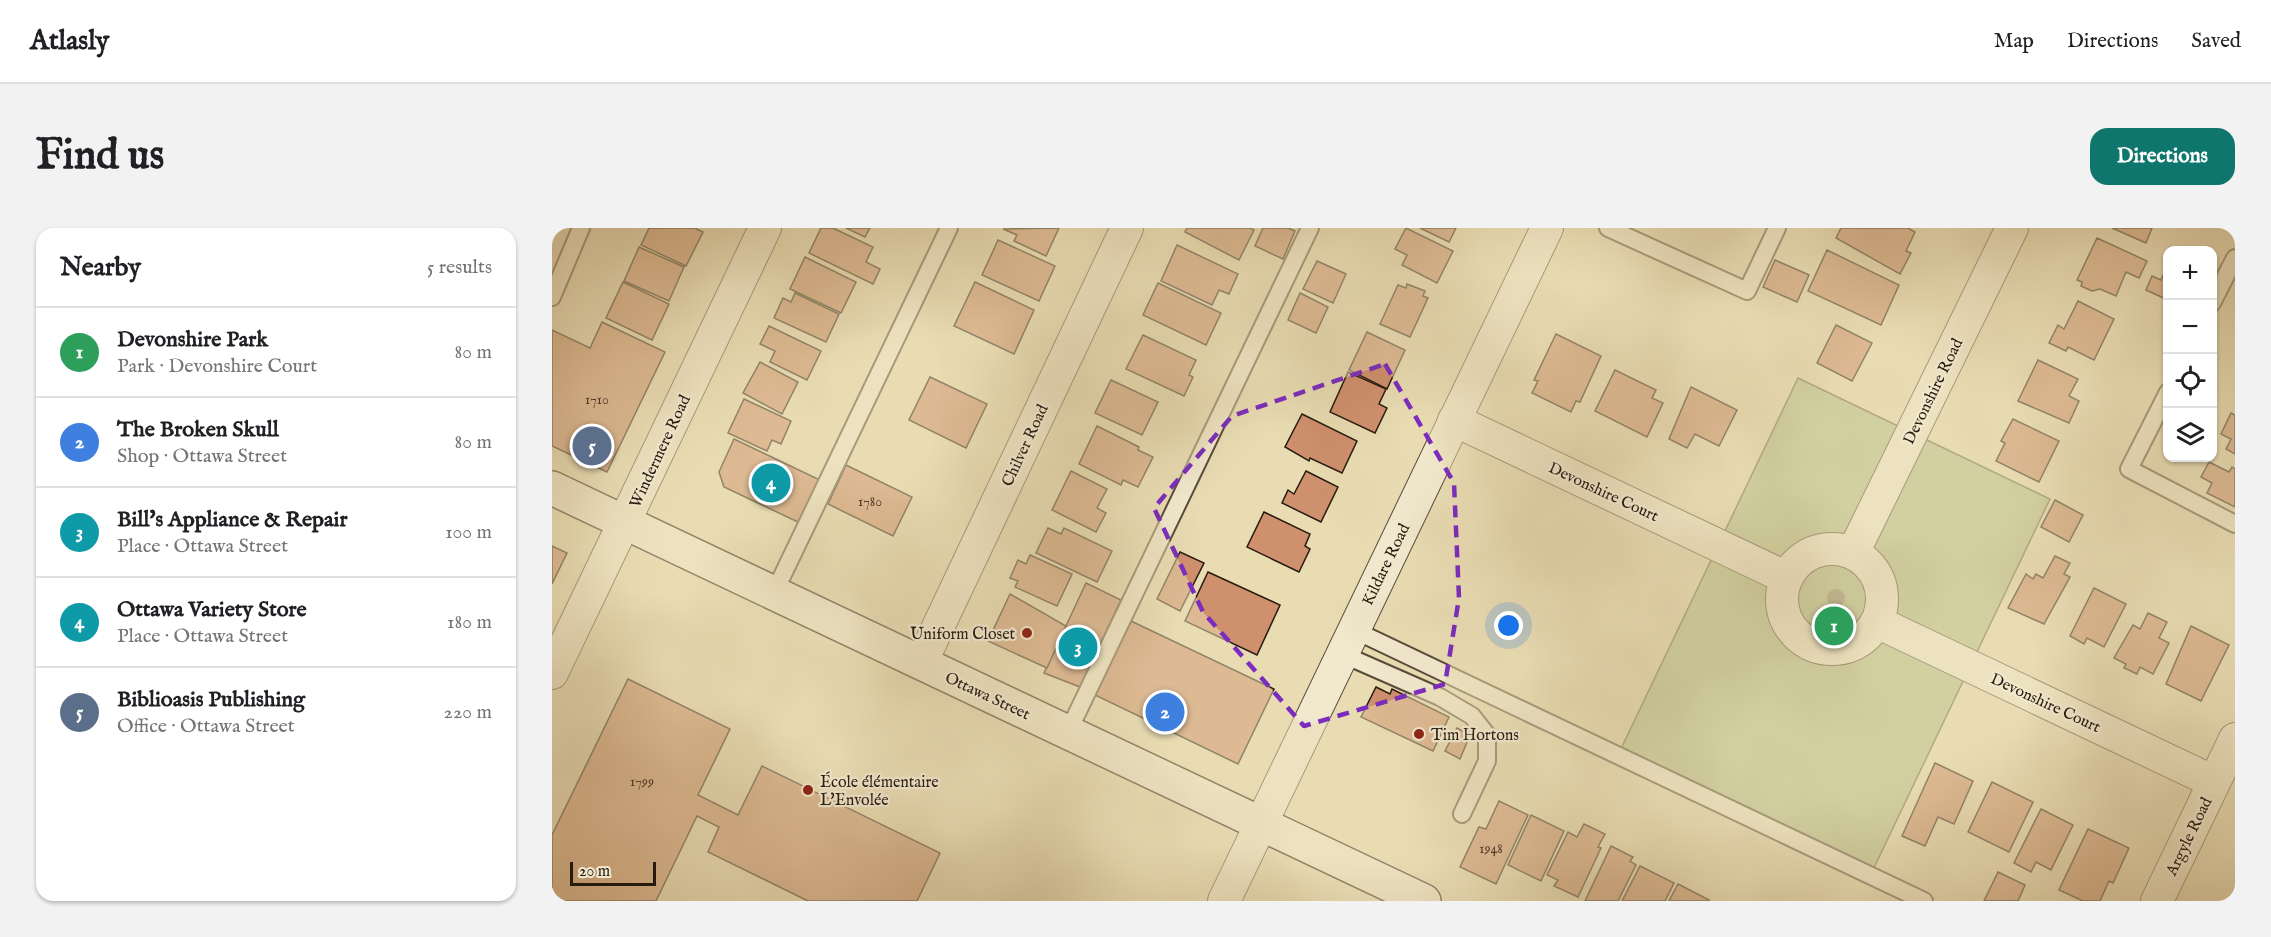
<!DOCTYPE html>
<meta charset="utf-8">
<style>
:root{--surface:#fff;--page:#f2f2f2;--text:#202124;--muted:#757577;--line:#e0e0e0;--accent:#0f766e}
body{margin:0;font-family:"IM FELL English",serif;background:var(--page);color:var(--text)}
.controls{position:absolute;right:18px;top:18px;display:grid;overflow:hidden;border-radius:12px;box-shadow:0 2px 4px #0004}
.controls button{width:54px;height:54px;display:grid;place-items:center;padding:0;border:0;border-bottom:2px solid var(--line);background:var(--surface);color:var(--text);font:30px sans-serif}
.scale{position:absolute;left:18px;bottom:15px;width:86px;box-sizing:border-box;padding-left:6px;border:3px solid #271b0f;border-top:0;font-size:16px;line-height:21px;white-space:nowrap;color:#271b0f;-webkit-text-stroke:4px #f1e8ce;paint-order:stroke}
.you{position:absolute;left:957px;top:398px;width:21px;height:21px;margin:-15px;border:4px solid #fff;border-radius:50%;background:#1a73e8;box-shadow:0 0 0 9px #1a73e833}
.badge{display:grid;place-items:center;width:39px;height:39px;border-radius:50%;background:var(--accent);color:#fff;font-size:20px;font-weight:700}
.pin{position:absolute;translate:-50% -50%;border:3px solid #fff;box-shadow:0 2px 6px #0006}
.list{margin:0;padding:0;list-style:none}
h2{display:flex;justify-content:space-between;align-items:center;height:78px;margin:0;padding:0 24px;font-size:26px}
h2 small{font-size:20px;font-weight:400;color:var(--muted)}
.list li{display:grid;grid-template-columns:39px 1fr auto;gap:18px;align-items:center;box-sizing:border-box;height:90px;padding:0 24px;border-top:2px solid var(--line)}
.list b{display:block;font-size:22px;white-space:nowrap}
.list p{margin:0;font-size:20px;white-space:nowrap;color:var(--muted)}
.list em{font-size:20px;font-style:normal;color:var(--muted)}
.icon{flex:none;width:33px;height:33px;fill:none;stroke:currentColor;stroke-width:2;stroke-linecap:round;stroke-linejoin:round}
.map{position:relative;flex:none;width:1683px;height:673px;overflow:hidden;border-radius:18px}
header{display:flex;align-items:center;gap:36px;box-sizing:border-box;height:84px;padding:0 30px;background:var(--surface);border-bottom:2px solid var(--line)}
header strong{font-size:28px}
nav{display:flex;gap:33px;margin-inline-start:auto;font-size:21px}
.intro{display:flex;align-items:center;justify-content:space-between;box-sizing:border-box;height:144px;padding:0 36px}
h1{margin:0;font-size:42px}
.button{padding:15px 27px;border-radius:18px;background:var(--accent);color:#fff;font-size:21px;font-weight:700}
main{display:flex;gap:36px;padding:0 36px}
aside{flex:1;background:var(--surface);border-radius:18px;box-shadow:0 2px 4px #0004}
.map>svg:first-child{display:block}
.green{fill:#b5c08d;stroke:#6e6e4e;stroke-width:1.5}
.building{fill:#cf906e;stroke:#271b0f;stroke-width:1.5}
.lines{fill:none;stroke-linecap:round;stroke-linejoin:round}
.lane-casing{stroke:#584b38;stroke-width:20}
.street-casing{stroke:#584b38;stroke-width:34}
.secondary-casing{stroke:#271b0f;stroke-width:36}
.lane{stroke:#f1e8ce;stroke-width:16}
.street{stroke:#f1e8ce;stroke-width:32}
.secondary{stroke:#f1e8ce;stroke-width:33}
.tree{fill:#968d6e}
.marked{fill:none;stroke:#7b2cbf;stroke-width:4.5;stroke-dasharray:12 8;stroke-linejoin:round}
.poi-dot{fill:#8f2418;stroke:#f1e8ce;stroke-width:2}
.labels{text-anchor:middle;stroke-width:4.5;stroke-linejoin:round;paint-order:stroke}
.number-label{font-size:14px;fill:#513827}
.street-label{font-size:16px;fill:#271b0f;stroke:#f1e8ce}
.poi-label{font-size:16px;fill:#271b0f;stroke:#f1e8ce;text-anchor:start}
</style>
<header>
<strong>Atlasly</strong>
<nav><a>Map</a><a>Directions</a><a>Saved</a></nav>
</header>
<div class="intro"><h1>Find us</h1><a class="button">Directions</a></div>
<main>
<aside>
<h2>Nearby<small>5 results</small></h2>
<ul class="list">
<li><span class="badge" style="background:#2e9e5b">1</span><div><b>Devonshire Park</b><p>Park · Devonshire Court</p></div><em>80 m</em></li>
<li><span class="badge" style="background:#3f7fe0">2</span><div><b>The Broken Skull</b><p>Shop · Ottawa Street</p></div><em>80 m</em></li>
<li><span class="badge" style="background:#0f9aa8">3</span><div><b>Bill's Appliance &amp; Repair</b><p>Place · Ottawa Street</p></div><em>100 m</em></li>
<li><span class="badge" style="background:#0f9aa8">4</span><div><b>Ottawa Variety Store</b><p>Place · Ottawa Street</p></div><em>180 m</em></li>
<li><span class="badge" style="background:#5c6f8a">5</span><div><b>Biblioasis Publishing</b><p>Office · Ottawa Street</p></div><em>220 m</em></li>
</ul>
</aside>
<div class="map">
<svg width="1683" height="673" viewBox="0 0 1683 673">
<rect width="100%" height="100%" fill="#e9dcb3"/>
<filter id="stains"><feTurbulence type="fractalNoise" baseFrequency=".00333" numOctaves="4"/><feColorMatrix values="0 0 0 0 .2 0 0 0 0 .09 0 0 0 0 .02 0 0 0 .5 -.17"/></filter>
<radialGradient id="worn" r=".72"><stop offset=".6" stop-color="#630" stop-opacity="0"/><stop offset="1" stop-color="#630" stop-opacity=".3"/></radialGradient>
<polygon class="green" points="1246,150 1498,271 1319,646 1067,525"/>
<g class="building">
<polygon points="97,0 143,0 151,4 134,38 89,17"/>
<polygon points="269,0 281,0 321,19 314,34 328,41 321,56 257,25"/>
<polygon points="294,0 318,0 313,9"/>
<polygon points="507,0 494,28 462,13 465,7 451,1"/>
<polygon points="635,0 698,0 702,2 687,32 633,4"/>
<polygon points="711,0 736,0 743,3 731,31 703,18"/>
<polygon points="854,0 901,23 885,55 850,37 855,27 843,21"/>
<polygon points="868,0 904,0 897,14"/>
<polygon points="1289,0 1356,0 1363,4 1354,23 1359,25 1348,46 1284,10"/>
<polygon points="1560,0 1600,0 1594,15"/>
<polygon points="1545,10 1595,33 1587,50 1574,44 1564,68 1548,61 1540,63 1529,58 1530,54 1525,52"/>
<polygon points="446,12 503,38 487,73 430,47"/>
<polygon points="625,17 686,46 677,66 667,62 660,77 609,53"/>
<polygon points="87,19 132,39 117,73 72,53"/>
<polygon points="1275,22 1347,57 1329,97 1256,63"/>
<polygon points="253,29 304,54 289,85 238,61"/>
<polygon points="1223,32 1257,47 1245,74 1211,59"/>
<polygon points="765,33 794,46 781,75 751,61"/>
<polygon points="1615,39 1616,39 1616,72 1594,62 1600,48 1609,52"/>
<polygon points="71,54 117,76 100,112 54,90"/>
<polygon points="423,54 482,82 462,126 402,98"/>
<polygon points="606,55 669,85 654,117 591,87"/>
<polygon points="855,56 873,63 871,68 876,70 858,109 828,96 846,57 854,60"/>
<polygon points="243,65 287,86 274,114 222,90 231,70 239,74"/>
<polygon points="748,65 776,79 764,105 736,92"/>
<polygon points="1526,73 1562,91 1542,132 1516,119 1514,123 1497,115 1506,97 1512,101"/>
<polygon points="50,94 113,124 55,244 0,218 0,102 38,120"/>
<polygon points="1284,97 1320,115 1300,153 1265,135"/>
<polygon points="217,98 269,123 255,152 218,134 223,123 208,116"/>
<polygon points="815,104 853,122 835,161 797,142"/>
<polygon points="1004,106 1049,128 1028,174 1024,173 1019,184 980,165 986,153 982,152"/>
<polygon points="591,107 644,132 637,147 641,149 632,168 574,141"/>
<polygon points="1486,132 1526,151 1517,168 1527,173 1517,195 1466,173"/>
<polygon points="208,134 246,154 230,186 191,165"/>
<polygon points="1063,142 1104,162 1100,170 1111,175 1095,209 1043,183"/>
<polygon points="796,144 834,161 827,176 835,180 823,205 778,184"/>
<polygon points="378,149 435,176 414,220 357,192"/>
<polygon points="559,152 606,174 590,207 543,185"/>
<polygon points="1139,159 1185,182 1167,218 1143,206 1135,220 1117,211"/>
<polygon points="192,171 239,193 229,216 220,212 215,223 176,205"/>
<polygon points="1679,185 1683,187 1683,226 1674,221 1679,211 1669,206"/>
<polygon points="750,186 805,213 790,245 758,230 757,233 733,219"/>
<polygon points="1461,191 1507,213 1487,254 1444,233 1453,215 1449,213"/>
<polygon points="545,198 587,219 586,222 601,229 586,259 571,252 569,257 527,236"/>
<polygon points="182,211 268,252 248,295 172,259 167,244"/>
<polygon points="1657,234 1677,244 1680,239 1683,241 1683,279 1655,265 1660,255 1649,249"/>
<polygon points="294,237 360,269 341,308 276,276"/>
<polygon points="519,243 555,261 545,280 554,285 544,304 500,282"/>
<polygon points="754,243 786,259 769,294 730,275 736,262 742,266"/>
<polygon points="1503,272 1531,287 1517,314 1489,299"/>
<polygon points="712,284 758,306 753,318 758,321 747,344 695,319"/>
<polygon points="496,300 509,306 512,300 560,323 545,354 484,325"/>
<polygon points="0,318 15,325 0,356"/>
<polygon points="628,324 652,335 628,383 605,371"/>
<polygon points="478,327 520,346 505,378 463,359 466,353 458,350 466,332 474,336"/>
<polygon points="1503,328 1518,335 1512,346 1518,349 1492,396 1456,380 1474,346 1481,351 1484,346 1491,350"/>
<polygon points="656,344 728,377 705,427 633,393"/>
<polygon points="534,355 569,372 528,459 492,445"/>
<polygon points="1542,360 1574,376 1552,419 1535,410 1532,416 1518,408"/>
<polygon points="458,366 514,398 495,440 436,413"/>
<polygon points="1596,385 1615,394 1607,410 1617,415 1601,446 1588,439 1585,446 1572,440 1574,436 1562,430 1581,397 1588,401"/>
<polygon points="579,393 722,461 686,536 543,467"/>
<polygon points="1639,398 1677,417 1649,473 1614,456"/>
<polygon points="76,451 178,501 146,567 186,587 210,538 388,625 365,673 256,673 156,624 167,599 145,588 104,673 0,673 0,607"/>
<polygon points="824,459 838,466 840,461 897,489 881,523 809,489"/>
<polygon points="905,500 918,507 908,531 893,523"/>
<polygon points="1383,535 1421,553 1402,596 1386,589 1373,618 1350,608"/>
<polygon points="1440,554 1481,574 1457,624 1416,604"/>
<polygon points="947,573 976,587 944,656 908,639 927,599 934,601"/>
<polygon points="1489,581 1521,597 1499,642 1484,634 1479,644 1462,635"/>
<polygon points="979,587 1012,603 989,653 956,637"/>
<polygon points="1032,596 1053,606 1046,619 1049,620 1026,669 1002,658 1006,652 995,647 1016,604 1025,609"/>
<polygon points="1536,601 1577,620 1561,655 1557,653 1548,673 1531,673 1507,662"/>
<polygon points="1059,618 1081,629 1078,633 1084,637 1066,673 1033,673"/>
<polygon points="1088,638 1122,655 1113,673 1070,673"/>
<polygon points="1446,644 1473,657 1466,673 1432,673"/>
<polygon points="1126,656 1157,672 1157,673 1117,673"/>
</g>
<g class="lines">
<g class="lane-casing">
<g id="lane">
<polyline points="1056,0 1195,63 1225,0"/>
<polyline points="0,69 29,0"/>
<polyline points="1660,75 1683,30"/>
<polyline points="1616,164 1577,241 1683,296"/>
<polyline points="222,365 397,0"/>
<polyline points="802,402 1372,673"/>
<polyline points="790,426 888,469 920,488 935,507 935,533 910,586"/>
<polyline points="516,504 758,0"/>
</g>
</g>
<g class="street-casing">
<g id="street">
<polyline points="902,192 1235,350"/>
<circle cx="1280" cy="371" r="50"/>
<polyline points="1301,325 1460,0"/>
<polyline points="1325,394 1662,554"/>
<polyline points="369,435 575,0"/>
<polyline points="0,445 213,0"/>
<polyline points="672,673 995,0"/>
<polyline points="1605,673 1683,511"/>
</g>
</g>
<g class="secondary-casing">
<polyline id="secondary" points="0,260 872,673"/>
</g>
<use href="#lane" class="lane"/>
<use href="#street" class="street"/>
<use href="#secondary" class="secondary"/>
</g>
<circle class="tree" cx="1284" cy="370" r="9"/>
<path d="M0 0H1683V673H0ZM833,136L902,255L907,370L893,456L752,498L651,384L602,280L680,188Z" fill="#e9dcb3" fill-opacity=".55" fill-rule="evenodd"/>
<path class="marked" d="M833,136L902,255L907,370L893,456L752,498L651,384L602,280L680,188Z"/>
<g class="poi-dot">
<circle cx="475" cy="405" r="6"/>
<circle cx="867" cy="506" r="6"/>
<circle cx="256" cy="562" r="6"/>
</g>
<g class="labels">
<g class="number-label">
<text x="45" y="176">1710</text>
<text x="318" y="278">1780</text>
<text x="90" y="558">1799</text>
<text x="939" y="625">1948</text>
</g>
<g class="street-label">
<text transform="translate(1380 163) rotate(-64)" y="6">Devonshire Road</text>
<text transform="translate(472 217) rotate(-65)" y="6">Chilver Road</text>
<text transform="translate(107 223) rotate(-65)" y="6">Windermere Road</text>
<text transform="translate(1052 263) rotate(25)" y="6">Devonshire Court</text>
<text transform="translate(833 336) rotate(-64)" y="6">Kildare Road</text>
<text transform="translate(436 467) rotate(25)" y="6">Ottawa Street</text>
<text transform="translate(1494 474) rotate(25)" y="6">Devonshire Court</text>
<text transform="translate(1636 608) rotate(-64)" y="6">Argyle Road</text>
</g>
<g class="poi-label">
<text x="463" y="411" text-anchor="end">Uniform Closet</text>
<text x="879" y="512">Tim Hortons</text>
<text x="268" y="559">École élémentaire<tspan x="268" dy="18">L'Envolée</tspan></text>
</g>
</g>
<rect width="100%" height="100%" filter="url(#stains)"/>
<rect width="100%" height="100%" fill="url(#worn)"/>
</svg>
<div class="controls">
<button>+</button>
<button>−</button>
<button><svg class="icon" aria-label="locate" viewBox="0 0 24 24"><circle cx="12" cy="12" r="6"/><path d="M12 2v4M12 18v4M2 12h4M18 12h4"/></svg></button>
<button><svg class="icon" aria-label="layers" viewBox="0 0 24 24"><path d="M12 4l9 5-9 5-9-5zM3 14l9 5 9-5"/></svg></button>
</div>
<div class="scale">20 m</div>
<div class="you"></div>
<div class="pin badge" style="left:1282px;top:398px;background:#2e9e5b">1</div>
<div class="pin badge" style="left:613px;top:484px;background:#3f7fe0">2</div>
<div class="pin badge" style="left:526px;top:419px;background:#0f9aa8">3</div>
<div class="pin badge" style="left:219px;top:255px;background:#0f9aa8">4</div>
<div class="pin badge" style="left:40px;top:218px;background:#5c6f8a">5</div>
</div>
</main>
